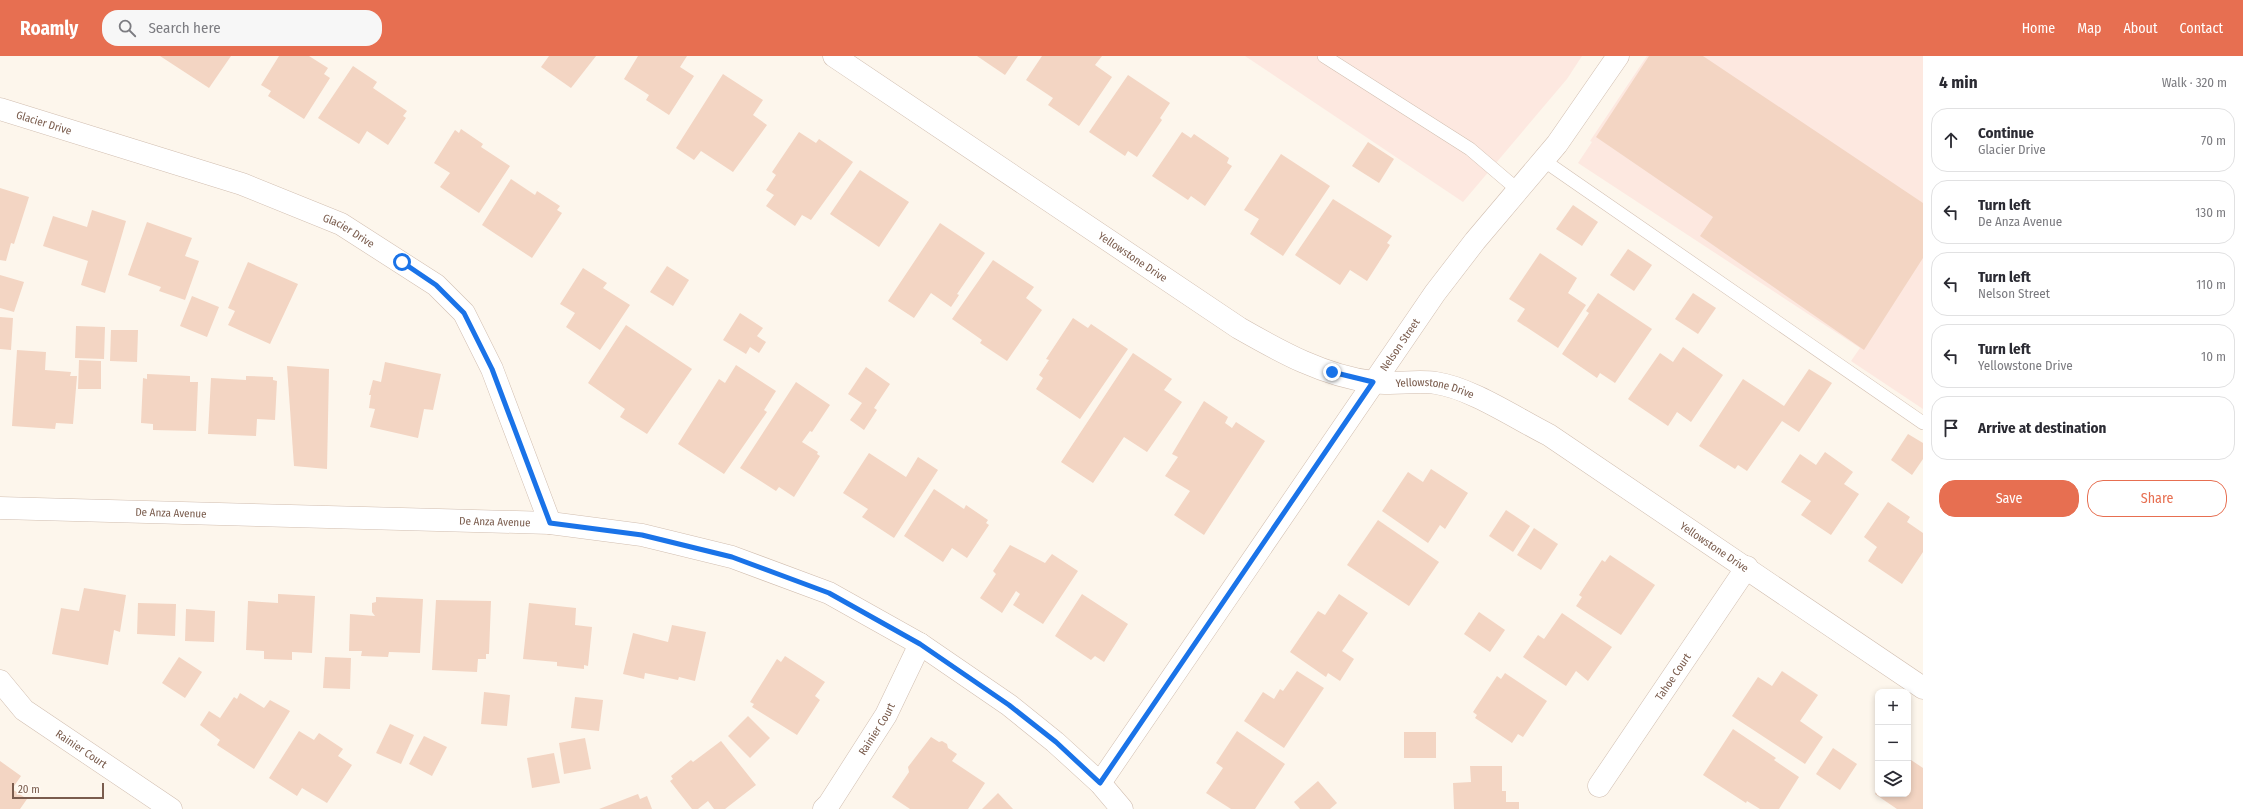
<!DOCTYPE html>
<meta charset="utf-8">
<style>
:root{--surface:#fff;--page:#f7f7f7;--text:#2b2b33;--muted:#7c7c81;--line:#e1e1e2;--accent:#e76f51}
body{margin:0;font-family:"Fira Sans Condensed",sans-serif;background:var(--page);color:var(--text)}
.controls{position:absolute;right:12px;bottom:12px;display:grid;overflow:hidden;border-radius:8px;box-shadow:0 2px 6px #0003}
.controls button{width:36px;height:36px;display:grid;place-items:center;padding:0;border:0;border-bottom:1px solid var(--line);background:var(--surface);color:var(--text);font:20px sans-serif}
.scale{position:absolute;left:12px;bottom:10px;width:92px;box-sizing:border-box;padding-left:4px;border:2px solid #7a5c4d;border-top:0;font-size:11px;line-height:14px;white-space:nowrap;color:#7a5c4d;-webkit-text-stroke:3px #fffaf3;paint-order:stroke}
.stop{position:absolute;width:12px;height:12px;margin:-9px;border:3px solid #1a73e8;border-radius:50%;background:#fff}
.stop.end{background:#1a73e8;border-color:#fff;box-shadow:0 1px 4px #0008}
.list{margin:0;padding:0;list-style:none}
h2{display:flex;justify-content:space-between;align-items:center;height:52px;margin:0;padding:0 16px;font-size:17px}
h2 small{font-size:13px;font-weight:400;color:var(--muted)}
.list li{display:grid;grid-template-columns:26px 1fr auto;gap:12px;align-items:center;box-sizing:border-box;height:64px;margin:0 8px 8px;padding:0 8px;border:1px solid var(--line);border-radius:16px}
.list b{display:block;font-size:15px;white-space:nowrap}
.list p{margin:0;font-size:13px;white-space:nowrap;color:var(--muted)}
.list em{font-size:13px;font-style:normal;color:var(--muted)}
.actions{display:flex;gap:8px;padding:12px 16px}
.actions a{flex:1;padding:9px 0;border:1px solid var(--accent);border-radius:16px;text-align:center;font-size:14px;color:var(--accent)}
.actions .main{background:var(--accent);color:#fff}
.icon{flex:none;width:22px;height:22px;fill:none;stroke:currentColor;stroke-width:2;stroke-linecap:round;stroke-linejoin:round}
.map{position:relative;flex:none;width:1923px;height:753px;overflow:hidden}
header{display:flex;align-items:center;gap:24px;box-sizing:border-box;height:56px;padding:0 20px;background:var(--accent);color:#fff}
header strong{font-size:19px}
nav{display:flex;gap:22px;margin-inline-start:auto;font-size:14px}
.search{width:280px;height:36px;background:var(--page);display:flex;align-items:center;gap:10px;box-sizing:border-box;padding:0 14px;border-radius:16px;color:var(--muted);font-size:15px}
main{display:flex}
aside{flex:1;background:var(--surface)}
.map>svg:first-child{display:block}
.commercial{fill:#fde8e0}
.building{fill:#f3d5c3}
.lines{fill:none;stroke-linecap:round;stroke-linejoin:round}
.service-casing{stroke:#d1beb0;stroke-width:14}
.minor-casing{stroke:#d1beb0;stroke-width:23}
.tertiary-casing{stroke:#d1beb0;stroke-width:23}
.service{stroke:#fff;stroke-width:13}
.minor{stroke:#fff;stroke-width:22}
.tertiary{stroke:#fff;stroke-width:22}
.route{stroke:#1a73e8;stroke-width:5}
.labels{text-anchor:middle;stroke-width:3;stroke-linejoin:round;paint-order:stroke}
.street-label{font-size:11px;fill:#7a5c4d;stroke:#fffaf3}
</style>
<header>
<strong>Roamly</strong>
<div class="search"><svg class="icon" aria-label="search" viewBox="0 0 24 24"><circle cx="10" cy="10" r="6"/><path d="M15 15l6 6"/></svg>Search here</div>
<nav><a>Home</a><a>Map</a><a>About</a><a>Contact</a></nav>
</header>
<main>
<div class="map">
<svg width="1923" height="753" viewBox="0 0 1923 753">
<rect width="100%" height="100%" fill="#fdf6ec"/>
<g class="commercial">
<polygon points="1245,0 1582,0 1567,23 1463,146"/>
<polygon points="1647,0 1923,0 1923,353 1851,305 1860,292 1578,107 1592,86 1590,85"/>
</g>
<g class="building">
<polygon points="160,0 231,0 209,32"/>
<polygon points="279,0 309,0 328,12 324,18 330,22 304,63 268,40 271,35 261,29"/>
<polygon points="549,0 596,0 571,32 541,11"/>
<polygon points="638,0 687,0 680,11 694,20 669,59 646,44 649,39 624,23"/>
<polygon points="977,0 1018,0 1005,19"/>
<polygon points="1042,0 1102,0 1095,9 1112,21 1079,70 1048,49 1053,42 1026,24"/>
<polygon points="1649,0 1703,0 1923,147 1923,202 1864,294 1700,180 1713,161 1596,81"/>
<polygon points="353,10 377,26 373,32 407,55 403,60 406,62 388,89 367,75 359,88 318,62"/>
<polygon points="723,18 763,44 753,59 767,69 733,116 701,95 694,104 676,92"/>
<polygon points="1128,19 1170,47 1160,62 1162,64 1137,101 1128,95 1125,100 1089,76"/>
<polygon points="461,73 483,88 481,91 510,110 479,157 440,131 450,117 434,107 455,74 459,77"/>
<polygon points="799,76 816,87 819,83 853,106 811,164 802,159 795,170 766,150 774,139 766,134 776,119 772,116"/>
<polygon points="1182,76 1191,82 1194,78 1229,102 1227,107 1232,110 1205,150 1191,140 1188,144 1152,120"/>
<polygon points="1368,86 1394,103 1379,127 1352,110"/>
<polygon points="1281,98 1330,130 1283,200 1250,178 1259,163 1244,154"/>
<polygon points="860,114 909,146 879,191 830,158"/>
<polygon points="511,123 535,139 537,135 560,150 557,154 562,157 532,202 482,169"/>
<polygon points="0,132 29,141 14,188 11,187 6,205 0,204"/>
<polygon points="1333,143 1392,180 1387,187 1390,189 1367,225 1350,214 1340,229 1295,199"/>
<polygon points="1573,149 1598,166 1582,190 1556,173"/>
<polygon points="92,154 126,165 105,237 81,229 88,205 43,190 53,160 87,171"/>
<polygon points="147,166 192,182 185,200 199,205 185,244 159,235 161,231 128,219"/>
<polygon points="940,167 985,197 957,238 959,239 951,251 931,237 914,262 888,245"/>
<polygon points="1628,193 1652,209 1634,235 1610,219"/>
<polygon points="1540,197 1577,222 1568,237 1586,249 1558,292 1517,265 1525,253 1509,243"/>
<polygon points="993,204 1034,231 1026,242 1042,254 1007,305 980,287 982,284 952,263"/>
<polygon points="248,206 298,228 270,288 228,269 235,255 228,252"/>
<polygon points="667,210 689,224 673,250 650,236"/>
<polygon points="583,212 607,227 603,232 630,249 600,294 566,271 575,257 560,248"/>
<polygon points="0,219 24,226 14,256 0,252"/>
<polygon points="1598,237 1652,273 1615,327 1600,317 1597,322 1562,298 1589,257 1586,255"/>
<polygon points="1693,237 1716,252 1698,278 1675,263"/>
<polygon points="192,240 219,251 207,281 180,270"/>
<polygon points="740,257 763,272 757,280 766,286 759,297 750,291 746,298 723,284"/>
<polygon points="0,261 13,262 11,294 0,293"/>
<polygon points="1073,262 1088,272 1091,268 1128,293 1080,363 1036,333 1043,322 1039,319 1049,304 1046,303"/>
<polygon points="626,269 692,313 647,378 620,361 625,353 588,327"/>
<polygon points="76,270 105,271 104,303 75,302"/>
<polygon points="111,274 138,274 137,306 110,305"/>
<polygon points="1683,291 1723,319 1691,366 1677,356 1668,370 1628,343 1660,297 1673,306"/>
<polygon points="17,294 46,296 45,314 71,316 70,320 77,320 73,368 56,367 55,373 12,370"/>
<polygon points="1133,297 1172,323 1164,334 1182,346 1147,396 1124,381 1093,427 1061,406"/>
<polygon points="79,304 101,305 101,333 78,333"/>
<polygon points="385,306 441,318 433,354 424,353 418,382 370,371 375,353 369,352 371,339 369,339 373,324 381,326"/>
<polygon points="736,309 776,335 764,354 767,356 724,418 678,388 719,323 725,327"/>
<polygon points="287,310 329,313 327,413 294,410"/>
<polygon points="866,311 890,328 874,352 877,354 864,374 850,364 862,347 848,338"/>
<polygon points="1809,313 1832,327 1799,376 1782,365 1747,415 1738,409 1735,413 1699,390 1743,323 1784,350"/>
<polygon points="147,318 190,320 190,326 198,326 196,375 153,374 153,368 141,367 143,322 147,323"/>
<polygon points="246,320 273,321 273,324 277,325 275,364 257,363 256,380 208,378 211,322 246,324"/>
<polygon points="796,326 830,349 812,376 810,375 802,386 818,396 817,398 820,400 794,441 779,431 776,435 740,412"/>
<polygon points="1204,345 1228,361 1225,367 1232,372 1236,366 1265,385 1204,479 1174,459 1190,435 1165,420 1178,401 1172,398"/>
<polygon points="1908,378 1923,387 1923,403 1912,419 1891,404"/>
<polygon points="1825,396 1853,416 1844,428 1859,438 1831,479 1801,459 1811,445 1781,426 1800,398 1816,409"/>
<polygon points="869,397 906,421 918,401 938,414 894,482 862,461 868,453 843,437"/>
<polygon points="1431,413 1468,437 1445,473 1440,469 1428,487 1382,455 1408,416 1423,426"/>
<polygon points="934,433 964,453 966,449 988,464 986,467 989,469 967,502 952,492 943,506 904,480"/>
<polygon points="1888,446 1910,461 1907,466 1923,477 1923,496 1902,528 1868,505 1877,491 1864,481"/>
<polygon points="1506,454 1530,470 1513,496 1489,480"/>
<polygon points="1378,464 1439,506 1409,550 1347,509"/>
<polygon points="1534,472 1558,488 1541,514 1517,499"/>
<polygon points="1010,489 1045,507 1052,498 1078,515 1043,568 1013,549 1020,538 1016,535 1002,557 980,542 996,518 993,515"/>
<polygon points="1610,499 1655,529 1621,579 1576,550 1582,541 1579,539 1602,504 1605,506"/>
<polygon points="84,532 126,539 120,576 114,574 108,609 52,598 61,552 79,555"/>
<polygon points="278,538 315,540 312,597 292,596 292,604 264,603 264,595 246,594 248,545 278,547"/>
<polygon points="1082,538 1128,568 1104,606 1095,600 1091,604 1055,580"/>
<polygon points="1339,538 1368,557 1342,595 1354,603 1340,625 1328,617 1326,621 1290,596 1318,555 1325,559"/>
<polygon points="376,541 423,543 420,597 389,596 388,601 361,600 362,595 349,595 350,558 375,560 372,556 372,547 376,546"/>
<polygon points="436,544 491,545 489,598 486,598 486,603 478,603 477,616 432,614"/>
<polygon points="138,547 176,548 175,580 137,578"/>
<polygon points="529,547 576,552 575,569 592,571 588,610 584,609 584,613 557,610 557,606 523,603"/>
<polygon points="186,553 215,555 214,586 185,585"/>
<polygon points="1479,556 1505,574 1490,596 1464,578"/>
<polygon points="1562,557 1612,591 1588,625 1576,615 1566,630 1523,601 1538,579 1544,583"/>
<polygon points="672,569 706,576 695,625 679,621 678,624 645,617 644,623 623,618 633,577 668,586"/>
<polygon points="785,600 825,626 815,640 820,644 797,679 752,651 754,648 750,646 777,603 781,606"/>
<polygon points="179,601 202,616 185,642 162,627"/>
<polygon points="325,601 351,602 350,633 323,632"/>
<polygon points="1297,615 1324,632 1284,692 1244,665 1263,636 1274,643 1280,633 1283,635"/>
<polygon points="1782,615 1818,639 1800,665 1823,681 1805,708 1732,660 1758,621 1772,630"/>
<polygon points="1505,617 1547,645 1523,681 1518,678 1512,687 1475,662 1477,659 1473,656 1497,620 1501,623"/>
<polygon points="484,636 510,639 507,670 481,668"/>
<polygon points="240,637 264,652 270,644 290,655 254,713 217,689 220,684 200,669 209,655 220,662 234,641 237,643"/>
<polygon points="575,641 603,644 599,675 571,672"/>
<polygon points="748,660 770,682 750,702 728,680"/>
<polygon points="390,668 414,679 401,708 376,697"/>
<polygon points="1733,673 1776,702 1774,704 1799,721 1779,753 1760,753 1747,745 1746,747 1703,719"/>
<polygon points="299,675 314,684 319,677 343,693 338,700 352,709 327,747 302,732 297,740 269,722"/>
<polygon points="1237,675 1285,708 1255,753 1231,753 1206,737 1223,712 1216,707"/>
<rect x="1404" y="676" width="32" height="26"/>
<polygon points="424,680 447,691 432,720 409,708"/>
<polygon points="931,681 939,686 942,685 947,688 948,692 957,698 952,705 985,727 968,753 910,753 892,741 909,716 908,711"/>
<polygon points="585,682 591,713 564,718 559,687"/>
<polygon points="721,685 756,729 725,753 714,753 708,745 698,753 692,753 670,725 673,723 671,720 691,704 693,706"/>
<polygon points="1833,692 1857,708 1840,734 1816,718"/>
<polygon points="554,697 560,727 532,732 527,702"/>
<polygon points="1908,702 1923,712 1923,753 1897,753 1875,738 1878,733 1878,738 1908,738"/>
<polygon points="0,705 21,720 12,733 27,743 20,753 0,753"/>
<polygon points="1470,710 1502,710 1502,735 1506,735 1506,746 1519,746 1519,753 1454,753 1453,727 1471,726"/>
<polygon points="1318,725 1337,747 1330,753 1300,753 1294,746"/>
<polygon points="998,737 1013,753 982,753"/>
<polygon points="638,738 640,743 647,740 652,753 599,753"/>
</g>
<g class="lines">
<g class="service-casing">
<g id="service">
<polyline points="1324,0 1470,93 1518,134"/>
<polyline points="1543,104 1923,367"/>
</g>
</g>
<g class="minor-casing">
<g id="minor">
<path id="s1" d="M834,0L1239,272C1281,296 1324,320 1373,326C1394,329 1416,324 1436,327C1471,332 1517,363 1549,379L1923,632"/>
<path id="s2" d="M0,625L24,654L171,753"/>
<path id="s3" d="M1599,730L1747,511"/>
<path id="s4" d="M824,753L829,748L886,659L920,588"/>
</g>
</g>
<g class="tertiary-casing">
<g id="tertiary">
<path id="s5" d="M0,53L242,128L341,168L436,229L464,257L492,313L550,467"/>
<path id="s6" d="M0,452L550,467L642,479L732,501L829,537L920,588L1009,649L1055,686L1100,727L1122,753"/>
<path id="s7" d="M1100,727L1435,237L1475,185L1557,88L1618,0"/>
</g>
</g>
<use href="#service" class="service"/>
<use href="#minor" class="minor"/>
<use href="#tertiary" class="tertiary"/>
</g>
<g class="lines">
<polyline class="route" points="402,206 436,229 464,257 492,313 550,467 642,479 732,501 829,537 920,588 1009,649 1056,686 1100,727 1373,326 1332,316"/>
</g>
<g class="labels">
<g class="street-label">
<text dy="4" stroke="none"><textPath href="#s5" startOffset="46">Glacier Drive</textPath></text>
<text dy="4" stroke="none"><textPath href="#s5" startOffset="370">Glacier Drive</textPath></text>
<text dy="4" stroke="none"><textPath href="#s1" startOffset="360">Yellowstone Drive</textPath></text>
<text dy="4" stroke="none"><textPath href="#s7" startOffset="531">Nelson Street</textPath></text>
<text dy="4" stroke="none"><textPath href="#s1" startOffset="696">Yellowstone Drive</textPath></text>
<text dy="4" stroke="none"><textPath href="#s6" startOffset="171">De Anza Avenue</textPath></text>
<text dy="4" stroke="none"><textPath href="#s6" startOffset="495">De Anza Avenue</textPath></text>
<text dy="4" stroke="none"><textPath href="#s1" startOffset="1021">Yellowstone Drive</textPath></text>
<text dy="4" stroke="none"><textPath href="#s3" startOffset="132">Tahoe Court</textPath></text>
<text dy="4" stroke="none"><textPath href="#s4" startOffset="96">Rainier Court</textPath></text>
<text dy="4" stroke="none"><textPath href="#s2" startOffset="107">Rainier Court</textPath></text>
</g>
</g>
</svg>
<div class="controls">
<button>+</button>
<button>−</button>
<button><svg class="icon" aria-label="layers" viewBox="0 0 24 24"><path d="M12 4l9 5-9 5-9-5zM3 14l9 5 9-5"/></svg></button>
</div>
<div class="scale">20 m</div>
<div class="stop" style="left:402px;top:206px"></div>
<div class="stop end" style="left:1332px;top:316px"></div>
</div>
<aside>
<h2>4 min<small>Walk · 320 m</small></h2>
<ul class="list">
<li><svg class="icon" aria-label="ahead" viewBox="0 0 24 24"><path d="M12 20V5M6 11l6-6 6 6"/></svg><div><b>Continue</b><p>Glacier Drive</p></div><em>70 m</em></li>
<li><svg class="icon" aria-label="left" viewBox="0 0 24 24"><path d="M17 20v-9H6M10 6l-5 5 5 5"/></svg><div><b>Turn left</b><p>De Anza Avenue</p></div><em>130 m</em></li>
<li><svg class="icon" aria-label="left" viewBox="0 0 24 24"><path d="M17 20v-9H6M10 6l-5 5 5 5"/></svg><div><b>Turn left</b><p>Nelson Street</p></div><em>110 m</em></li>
<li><svg class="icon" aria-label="left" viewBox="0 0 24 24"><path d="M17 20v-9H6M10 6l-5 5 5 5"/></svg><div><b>Turn left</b><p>Yellowstone Drive</p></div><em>10 m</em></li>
<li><svg class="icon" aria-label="arrive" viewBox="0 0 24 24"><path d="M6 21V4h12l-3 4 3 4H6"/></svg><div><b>Arrive at destination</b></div></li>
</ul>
<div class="actions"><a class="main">Save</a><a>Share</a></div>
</aside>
</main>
